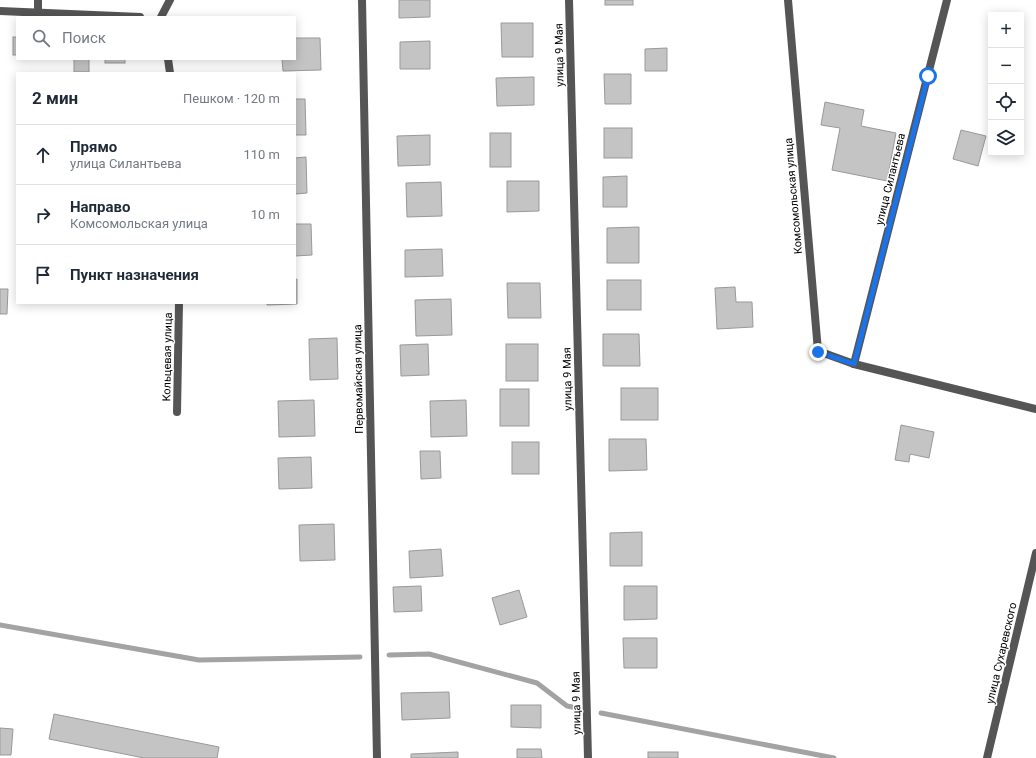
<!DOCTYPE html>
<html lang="ru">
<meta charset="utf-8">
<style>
:root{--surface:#fff;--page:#f6f6f7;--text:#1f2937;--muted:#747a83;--line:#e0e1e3}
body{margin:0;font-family:Roboto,sans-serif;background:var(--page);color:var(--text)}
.controls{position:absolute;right:12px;top:12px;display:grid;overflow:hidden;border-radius:0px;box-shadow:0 2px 10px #0003}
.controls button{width:36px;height:36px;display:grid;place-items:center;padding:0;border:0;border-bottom:1px solid var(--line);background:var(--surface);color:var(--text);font:20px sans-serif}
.stop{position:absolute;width:12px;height:12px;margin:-9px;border:3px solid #1a73e8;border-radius:50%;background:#fff}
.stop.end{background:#1a73e8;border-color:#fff;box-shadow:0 1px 4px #0008}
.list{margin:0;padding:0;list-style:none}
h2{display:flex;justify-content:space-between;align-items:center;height:52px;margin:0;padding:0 16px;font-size:17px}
h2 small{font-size:13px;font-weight:400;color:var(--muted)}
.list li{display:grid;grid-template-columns:26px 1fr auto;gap:12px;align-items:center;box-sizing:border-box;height:60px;padding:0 16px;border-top:1px solid var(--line)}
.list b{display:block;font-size:15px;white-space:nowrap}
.list p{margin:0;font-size:13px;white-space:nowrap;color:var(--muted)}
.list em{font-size:13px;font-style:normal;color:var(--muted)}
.icon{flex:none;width:22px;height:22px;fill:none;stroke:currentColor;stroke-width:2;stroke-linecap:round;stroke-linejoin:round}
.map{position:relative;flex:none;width:1036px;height:758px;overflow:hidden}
.search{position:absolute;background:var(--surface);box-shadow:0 2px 10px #0003;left:16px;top:16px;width:280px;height:44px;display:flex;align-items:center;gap:10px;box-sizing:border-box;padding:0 14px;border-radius:0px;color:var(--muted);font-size:15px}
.panel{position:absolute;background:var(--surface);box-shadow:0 2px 10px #0003;left:16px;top:72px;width:280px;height:232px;border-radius:0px}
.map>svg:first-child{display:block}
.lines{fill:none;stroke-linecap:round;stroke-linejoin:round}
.stream{stroke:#a3a3a3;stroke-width:5}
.building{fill:#c4c4c4;stroke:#999}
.lane{stroke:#555;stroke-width:8}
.street{stroke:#555;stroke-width:8}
.route{stroke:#1a73e8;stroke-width:5}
.labels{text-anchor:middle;stroke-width:3;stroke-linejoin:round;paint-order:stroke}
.street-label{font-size:11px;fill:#000;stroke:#fff}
</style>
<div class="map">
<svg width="1036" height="758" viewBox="0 0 1036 758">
<rect width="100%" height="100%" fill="#fff"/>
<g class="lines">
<g class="stream">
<polyline points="0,625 199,660 360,657"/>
<polyline points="389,655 429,654 537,683 567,706 572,707"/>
<polyline points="601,713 834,758"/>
</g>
</g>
<g class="building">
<polygon points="399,0 430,0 430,17 399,18"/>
<rect x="605" y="0" width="28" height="5"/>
<polygon points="501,23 533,23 533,57 502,57"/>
<rect x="13" y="37" width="4" height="18"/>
<polygon points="295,38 320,38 321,70 283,71 282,59 295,59"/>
<polygon points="430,41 430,69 400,69 400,42"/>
<polygon points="667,48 667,71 645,71 645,49"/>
<rect x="74" y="59" width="15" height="13"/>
<rect x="105" y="59" width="20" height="4"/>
<polygon points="604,74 631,74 631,104 605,104"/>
<polygon points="534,77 534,105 497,106 496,78"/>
<polygon points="295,99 305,99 306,135 295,135"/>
<polygon points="825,102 864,110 861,126 896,133 887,181 832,170 840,128 821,125"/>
<rect x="604" y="128" width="28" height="30"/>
<polygon points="961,130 986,136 978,166 953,159"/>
<rect x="490" y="133" width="21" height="34"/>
<polygon points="430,135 430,165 398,166 397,136"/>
<polygon points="306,157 307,193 295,194 295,158"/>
<polygon points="627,176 627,207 603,207 603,177"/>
<polygon points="507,181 539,181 539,211 507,212"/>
<polygon points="441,182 442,216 407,217 406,183"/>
<polygon points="295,224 311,224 312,255 295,256"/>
<polygon points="639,227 639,263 607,263 607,228"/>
<polygon points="442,249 443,276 405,277 405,250"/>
<polygon points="297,279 297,304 267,305 267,303 295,303 295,280"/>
<rect x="607" y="280" width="34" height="30"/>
<polygon points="507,283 540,283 541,318 508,318"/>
<polygon points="735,287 736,302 752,302 753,327 717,329 715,288"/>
<polygon points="0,289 8,289 7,314 0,314"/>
<polygon points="451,299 452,335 416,336 415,300"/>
<polygon points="603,334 639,334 640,366 603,366"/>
<polygon points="337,338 338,379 310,380 309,339"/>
<polygon points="428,344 429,375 401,376 400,345"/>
<rect x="506" y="344" width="32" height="37"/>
<rect x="621" y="388" width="37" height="32"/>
<rect x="500" y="389" width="29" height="37"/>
<polygon points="314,400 315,436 279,437 278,401"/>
<polygon points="466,400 467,436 431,437 430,401"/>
<polygon points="901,425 934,432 929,458 910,454 909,462 895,460"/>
<polygon points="609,439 646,439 647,470 609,471"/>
<rect x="512" y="442" width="27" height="32"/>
<polygon points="420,451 440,451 441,478 421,479"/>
<polygon points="311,457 312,488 279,489 278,458"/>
<polygon points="334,524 335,560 300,561 299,525"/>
<polygon points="642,532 642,566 610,566 610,533"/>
<polygon points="441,549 443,576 410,578 409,551"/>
<polygon points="421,586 422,611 394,612 393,587"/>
<polygon points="624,586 657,586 657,619 624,620"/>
<polygon points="519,590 527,617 500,625 492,598"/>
<polygon points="623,638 657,638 657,668 624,668"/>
<polygon points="449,692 450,718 402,720 401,693"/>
<polygon points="511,705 541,705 541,728 511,727"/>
<polygon points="54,714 219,747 217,758 144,758 49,739"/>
<polygon points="0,728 13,729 11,755 0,755"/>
<polygon points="517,749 541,749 542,758 517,758"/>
<polygon points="458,752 458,758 411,758 411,754"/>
<rect x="648" y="752" width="30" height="6"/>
</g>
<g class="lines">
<polyline class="lane" points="854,364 1036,409"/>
<g class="street">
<polyline points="38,0 38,12"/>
<polyline points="362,0 377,758"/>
<polyline points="569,0 588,758"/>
<polyline points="788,0 818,351 854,364 947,0"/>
<polyline points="0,11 140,17"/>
<polyline points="161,17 170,0"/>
<polyline points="168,59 170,73"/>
<polyline points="177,412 179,303"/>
<polyline points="987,758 1036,553"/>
</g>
</g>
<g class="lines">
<polyline class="route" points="818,352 854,364 928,76"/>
</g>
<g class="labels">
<g class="street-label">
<text transform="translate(559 55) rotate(-91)" y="4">улица 9 Мая</text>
<text transform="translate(890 179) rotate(-76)" y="4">улица Силантьева</text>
<text transform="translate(793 196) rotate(-95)" y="4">Комсомольская улица</text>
<text transform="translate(167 357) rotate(-89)" y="4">Кольцевая улица</text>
<text transform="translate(358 379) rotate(-91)" y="4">Первомайская улица</text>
<text transform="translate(567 379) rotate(-91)" y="4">улица 9 Мая</text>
<text transform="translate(1001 653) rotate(-77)" y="4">улица Сухаревского</text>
<text transform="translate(576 703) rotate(-91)" y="4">улица 9 Мая</text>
</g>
</g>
</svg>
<div class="controls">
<button>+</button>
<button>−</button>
<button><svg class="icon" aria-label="locate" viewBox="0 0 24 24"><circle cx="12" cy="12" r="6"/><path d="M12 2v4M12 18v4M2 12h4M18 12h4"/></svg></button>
<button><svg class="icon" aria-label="layers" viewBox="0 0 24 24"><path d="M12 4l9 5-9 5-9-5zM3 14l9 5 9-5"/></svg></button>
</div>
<div class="stop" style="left:928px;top:76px"></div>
<div class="stop end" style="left:818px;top:352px"></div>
<div class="search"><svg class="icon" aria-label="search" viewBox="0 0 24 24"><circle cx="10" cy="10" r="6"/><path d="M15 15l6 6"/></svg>Поиск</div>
<section class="panel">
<h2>2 мин<small>Пешком · 120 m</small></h2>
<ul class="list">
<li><svg class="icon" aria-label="ahead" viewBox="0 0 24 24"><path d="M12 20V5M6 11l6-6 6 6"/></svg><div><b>Прямо</b><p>улица Силантьева</p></div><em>110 m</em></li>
<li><svg class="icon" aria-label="right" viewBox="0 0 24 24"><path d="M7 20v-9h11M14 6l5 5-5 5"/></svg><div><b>Направо</b><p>Комсомольская улица</p></div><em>10 m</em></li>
<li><svg class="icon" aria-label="arrive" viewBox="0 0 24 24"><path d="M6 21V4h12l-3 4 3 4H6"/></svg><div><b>Пункт назначения</b></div></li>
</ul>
</section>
</div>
